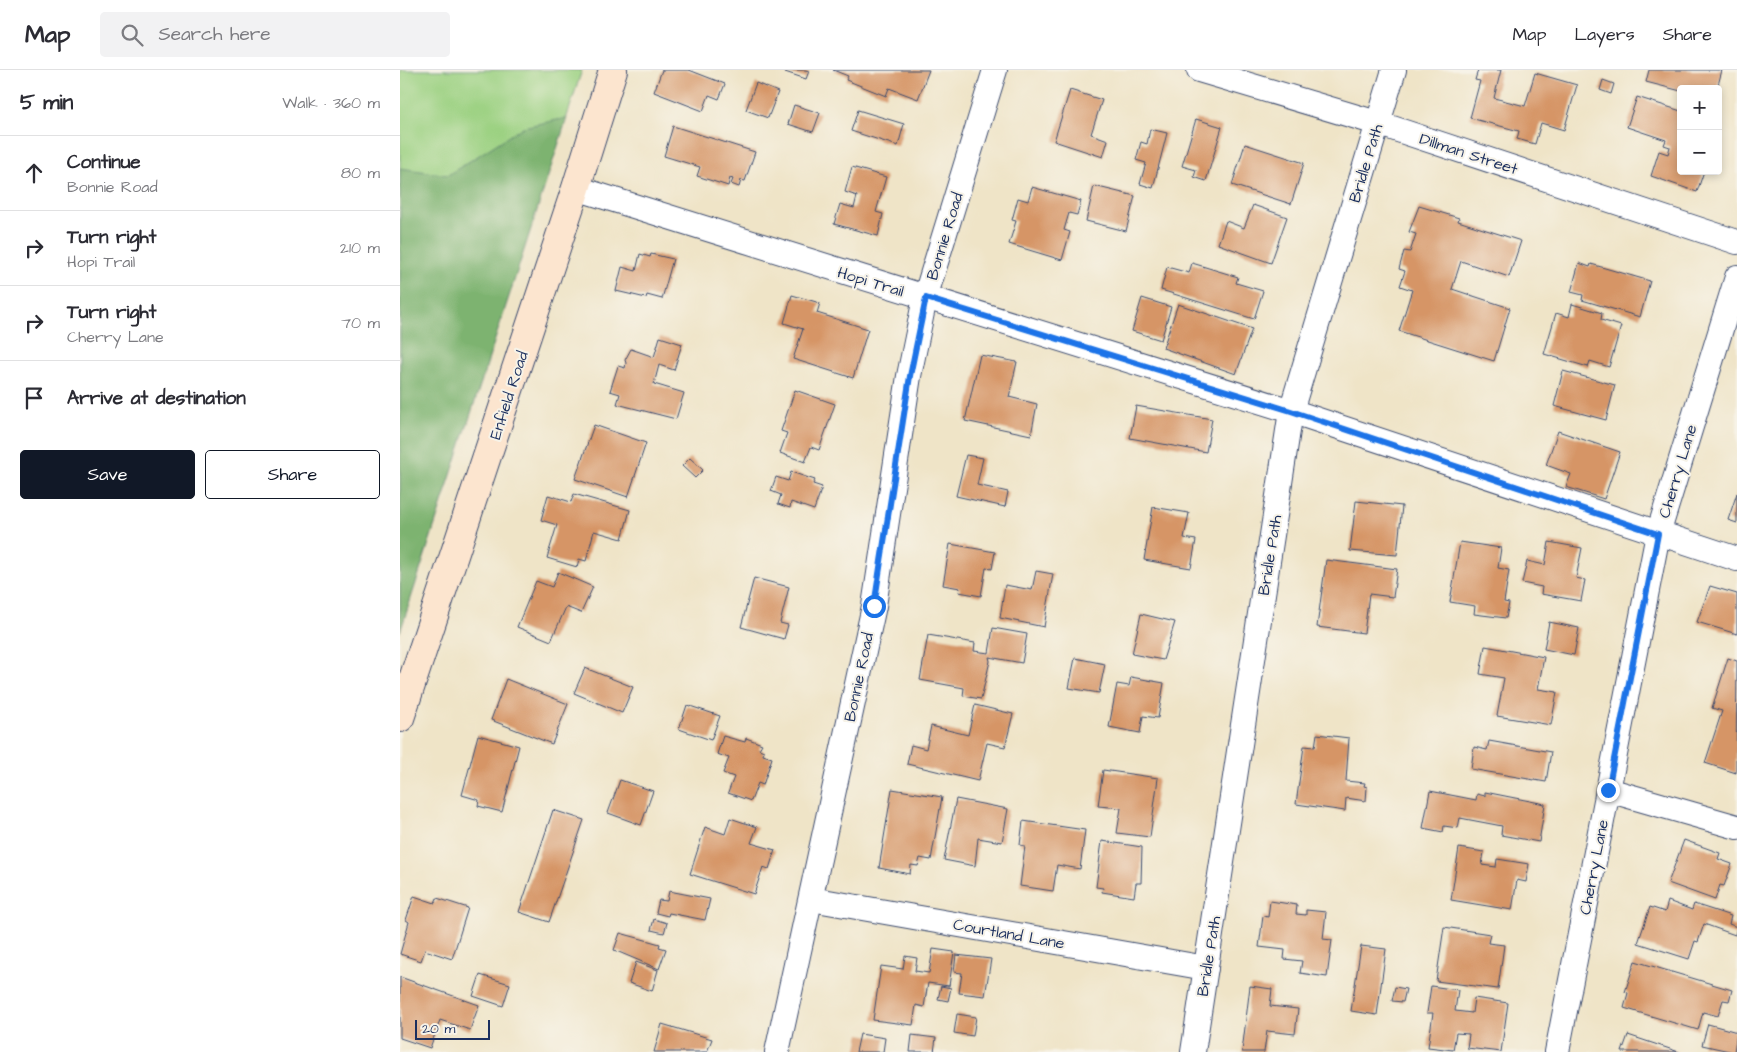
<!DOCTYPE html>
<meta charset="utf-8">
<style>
:root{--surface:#fff;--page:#f2f2f3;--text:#2b2b33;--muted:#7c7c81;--line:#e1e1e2;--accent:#111827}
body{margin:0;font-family:"Architects Daughter",sans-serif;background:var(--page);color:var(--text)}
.controls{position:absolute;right:15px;top:15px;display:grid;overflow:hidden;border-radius:5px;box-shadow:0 2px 8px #0003}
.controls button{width:45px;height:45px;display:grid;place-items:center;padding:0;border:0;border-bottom:1px solid var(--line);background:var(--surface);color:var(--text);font:25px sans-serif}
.scale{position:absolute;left:15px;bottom:12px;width:75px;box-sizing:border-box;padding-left:5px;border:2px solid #1b2f5e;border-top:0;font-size:14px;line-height:18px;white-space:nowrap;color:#1b2f5e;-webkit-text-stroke:4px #f7f3e8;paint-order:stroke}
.stop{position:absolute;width:15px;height:15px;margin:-11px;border:4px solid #1a73e8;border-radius:50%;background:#fff}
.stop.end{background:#1a73e8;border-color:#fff;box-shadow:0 1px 5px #0008}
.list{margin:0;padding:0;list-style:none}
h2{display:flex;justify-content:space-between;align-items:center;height:65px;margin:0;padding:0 20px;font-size:21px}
h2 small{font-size:16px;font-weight:400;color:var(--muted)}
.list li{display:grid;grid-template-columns:32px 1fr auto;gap:15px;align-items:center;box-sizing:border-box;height:75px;padding:0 20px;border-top:1px solid var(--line)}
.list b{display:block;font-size:19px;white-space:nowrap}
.list p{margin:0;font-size:16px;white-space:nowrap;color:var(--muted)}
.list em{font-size:16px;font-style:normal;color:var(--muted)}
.actions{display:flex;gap:10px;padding:15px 20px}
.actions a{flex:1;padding:11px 0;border:1px solid var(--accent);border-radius:5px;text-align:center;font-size:18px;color:var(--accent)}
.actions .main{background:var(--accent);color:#fff}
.icon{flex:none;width:28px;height:28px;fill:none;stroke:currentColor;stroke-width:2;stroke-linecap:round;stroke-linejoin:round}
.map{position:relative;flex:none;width:1337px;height:982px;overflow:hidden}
header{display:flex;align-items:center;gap:30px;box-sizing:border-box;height:70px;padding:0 25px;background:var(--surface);border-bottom:1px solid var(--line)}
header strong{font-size:24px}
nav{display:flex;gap:28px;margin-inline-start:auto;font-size:18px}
.search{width:350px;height:45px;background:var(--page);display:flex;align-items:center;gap:12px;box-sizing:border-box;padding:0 18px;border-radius:5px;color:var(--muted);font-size:19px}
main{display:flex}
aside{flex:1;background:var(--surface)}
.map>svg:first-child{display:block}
.green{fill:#9cd182;stroke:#5c8070}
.forest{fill:#7db370;stroke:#4c7167}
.building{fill:#d69566}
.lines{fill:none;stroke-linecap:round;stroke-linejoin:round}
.street-casing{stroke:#3b4a6e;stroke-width:26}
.secondary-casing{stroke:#3b4a6e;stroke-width:30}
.street{stroke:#fff;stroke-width:24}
.secondary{stroke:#fce5cf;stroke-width:28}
.route{stroke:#1a73e8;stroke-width:6}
.labels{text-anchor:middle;stroke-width:4;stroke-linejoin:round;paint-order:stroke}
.street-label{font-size:16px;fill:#1b2f5e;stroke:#f7f3e8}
</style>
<header>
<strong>Map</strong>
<div class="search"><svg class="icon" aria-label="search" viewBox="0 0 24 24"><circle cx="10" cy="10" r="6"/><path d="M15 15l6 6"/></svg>Search here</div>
<nav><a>Map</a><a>Layers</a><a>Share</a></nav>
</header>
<main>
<aside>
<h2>5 min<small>Walk · 360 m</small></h2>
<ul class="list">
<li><svg class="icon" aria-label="ahead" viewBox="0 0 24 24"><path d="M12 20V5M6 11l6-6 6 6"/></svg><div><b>Continue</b><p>Bonnie Road</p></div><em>80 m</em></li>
<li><svg class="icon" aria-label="right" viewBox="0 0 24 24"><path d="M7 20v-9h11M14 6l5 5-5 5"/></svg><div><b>Turn right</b><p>Hopi Trail</p></div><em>210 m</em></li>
<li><svg class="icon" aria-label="right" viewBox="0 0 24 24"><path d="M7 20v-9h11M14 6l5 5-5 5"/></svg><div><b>Turn right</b><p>Cherry Lane</p></div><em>70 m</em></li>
<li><svg class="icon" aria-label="arrive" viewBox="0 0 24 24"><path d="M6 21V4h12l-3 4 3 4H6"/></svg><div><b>Arrive at destination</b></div></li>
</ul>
<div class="actions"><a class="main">Save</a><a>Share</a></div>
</aside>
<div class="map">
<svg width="1337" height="982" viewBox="0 0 1337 982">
<rect width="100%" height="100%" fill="#f7f3e8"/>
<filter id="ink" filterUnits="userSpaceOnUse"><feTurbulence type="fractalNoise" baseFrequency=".02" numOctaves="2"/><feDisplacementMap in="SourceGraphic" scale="10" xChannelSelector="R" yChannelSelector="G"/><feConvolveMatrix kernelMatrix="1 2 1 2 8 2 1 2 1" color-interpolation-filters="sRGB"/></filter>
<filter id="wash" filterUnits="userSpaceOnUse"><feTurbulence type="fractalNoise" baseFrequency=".0096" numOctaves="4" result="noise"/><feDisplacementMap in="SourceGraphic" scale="20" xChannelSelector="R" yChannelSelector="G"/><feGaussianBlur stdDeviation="1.12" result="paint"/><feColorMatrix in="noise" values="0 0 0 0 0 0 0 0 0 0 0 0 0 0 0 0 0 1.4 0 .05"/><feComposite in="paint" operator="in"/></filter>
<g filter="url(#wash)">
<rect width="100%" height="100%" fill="#efe4c7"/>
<polygon class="green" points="0,0 182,0 0,562"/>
<polygon class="forest" points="167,48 0,562 0,98 48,105 123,57"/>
<g id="blocks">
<g class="building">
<polygon points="262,0 289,0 325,14 319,29 309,25 303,41 254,22"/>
<polygon points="386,0 405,0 409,1 406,9 385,2"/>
<polygon points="433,0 529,0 518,29 489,18 486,26 446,10 448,6"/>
<polygon points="1078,0 1101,0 1094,28 1125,36 1135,3 1177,15 1164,60 1141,53 1135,74 1117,69 1119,61 1070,48 1080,11 1075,10"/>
<polygon points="1249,0 1322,0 1317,19 1281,19 1281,21 1246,12"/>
<polygon points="1203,10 1214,14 1211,24 1200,20"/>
<polygon points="356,13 378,22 368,48 346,40"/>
<polygon points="670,20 702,30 691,64 708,70 703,87 654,71"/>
<polygon points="1237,27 1281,41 1281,101 1304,101 1297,122 1251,106 1259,81 1268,84 1270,77 1264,75 1266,70 1227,57"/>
<polygon points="394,35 420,43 413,62 388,54"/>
<polygon points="458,40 504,54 498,76 451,61"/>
<polygon points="796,49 822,57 806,111 794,107 796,100 782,96"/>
<polygon points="273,56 355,82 345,111 341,110 339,117 331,114 333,109 330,108 328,116 297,106 300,97 264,86"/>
<polygon points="750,59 767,63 753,118 740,114 746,93 736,90 741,72 747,74"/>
<polygon points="845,74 904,93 891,134 832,115"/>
<polygon points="452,97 486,107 476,142 483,144 478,166 434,154 440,134 454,138 457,126 445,122"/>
<polygon points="694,116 735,126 726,161 686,151"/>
<polygon points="632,117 681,131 677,145 669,143 664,160 670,162 662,190 609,174 616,151 612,150 618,128 628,131"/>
<polygon points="853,135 887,147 871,193 818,174 826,151 844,158"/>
<polygon points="1019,136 1059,148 1058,151 1121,171 1109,207 1061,191 1052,219 1110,238 1094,291 999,261 1012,220 1000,216 1005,201 999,199 1004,181 1010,182 1016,164 1009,162"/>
<polygon points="240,184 250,187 251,184 273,189 262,229 247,225 246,228 216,221 222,197 236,201"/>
<polygon points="792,193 838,207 836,213 863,221 854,249 761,220 767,197 789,203"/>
<polygon points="1179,193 1190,197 1191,194 1250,211 1240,247 1182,230 1183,225 1171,222"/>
<polygon points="392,225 420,233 417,243 468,259 453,308 393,289 403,259 384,253"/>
<polygon points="742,228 771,237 761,270 732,261"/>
<polygon points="778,234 852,259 836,304 763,278"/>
<polygon points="1172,234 1202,243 1201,250 1221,256 1209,297 1190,291 1188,297 1144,284 1156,243 1169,247"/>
<polygon points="260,267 282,274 274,300 259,295 254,314 284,323 276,349 217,334 220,324 210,321 218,296 225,298 226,293 225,290 231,279 254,287"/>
<polygon points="580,285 617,292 609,327 637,334 631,365 565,351"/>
<polygon points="1163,301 1215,315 1206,350 1154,336"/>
<polygon points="395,320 435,334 419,380 411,377 405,392 380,383 387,363 381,361"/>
<polygon points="736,336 812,349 806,382 730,368"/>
<polygon points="194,355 246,373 228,427 175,409"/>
<polygon points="1158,361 1220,382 1204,429 1166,417 1171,404 1146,395"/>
<polygon points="566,385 583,388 577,415 608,422 605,437 556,426"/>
<polygon points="290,388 303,400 295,408 282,396"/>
<polygon points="391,402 415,410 413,414 422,417 414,440 391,432 390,438 378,434 381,425 371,421 376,407 388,411"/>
<polygon points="1337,423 1337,453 1328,450"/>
<polygon points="174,424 230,440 222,469 194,461 186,491 179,489 177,497 147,488 157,455 141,450 148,425 171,432"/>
<polygon points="956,431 1002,436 997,485 950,481"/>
<polygon points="753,437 789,443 784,468 796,470 791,498 744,490"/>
<polygon points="1060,472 1101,478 1098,498 1109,500 1104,532 1109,533 1106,548 1074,544 1075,536 1050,532"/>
<polygon points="1149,472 1182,478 1176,508 1185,510 1181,531 1141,524 1142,517 1122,513 1127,491 1145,495"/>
<polygon points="550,474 595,482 592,499 586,498 581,526 559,522 560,518 543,515"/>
<polygon points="926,490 997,499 993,527 969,524 964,563 917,557"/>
<polygon points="636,501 653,504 644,557 600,548 605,515 632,520"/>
<polygon points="158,502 193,517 181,543 166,537 151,571 117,557 136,511 152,517"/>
<polygon points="354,508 389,517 380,553 388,555 384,569 341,557"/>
<polygon points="1310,516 1337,524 1337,564 1297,552"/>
<polygon points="741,544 775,552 763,590 732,584"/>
<polygon points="1149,552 1179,558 1174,585 1144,579"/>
<polygon points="593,558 627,564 622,593 589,587 590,591 581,629 563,626 564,618 520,610 528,565 575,573 574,581 589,583"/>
<polygon points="1085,576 1144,587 1138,619 1157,622 1151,655 1097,646 1104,608 1080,604"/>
<polygon points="675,588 705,594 699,623 669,618"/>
<polygon points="1328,588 1337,591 1336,703 1305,693 1322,641 1312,638"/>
<polygon points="185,598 233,617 222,643 174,623"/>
<polygon points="731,607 764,613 758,648 743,646 740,663 709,657 717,614 729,616"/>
<polygon points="106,609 168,634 152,674 91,650"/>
<polygon points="287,635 320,646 311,670 279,659"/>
<polygon points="575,635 613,644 605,677 587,673 578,711 507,694 511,675 526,679 531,656 568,665"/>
<polygon points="917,664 949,668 946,711 965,713 964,716 967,717 966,731 946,728 945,741 896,734 904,676 915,677"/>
<polygon points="78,665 119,676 102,742 78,736 79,730 62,725"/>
<polygon points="323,666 345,672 346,668 362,674 359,679 364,681 363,685 372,688 363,715 358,713 351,731 328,723 334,707 323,703 329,688 317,684"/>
<polygon points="1089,671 1151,682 1146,712 1071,699 1074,677 1087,680"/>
<polygon points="703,700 758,708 750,767 717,763 721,738 698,736"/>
<polygon points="220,710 253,721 241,755 208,743"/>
<polygon points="492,719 542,727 531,790 520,788 518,796 511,795 510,804 479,798"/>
<polygon points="1030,721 1076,730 1077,724 1085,726 1085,722 1145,734 1139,772 1101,765 1102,756 1060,748 1058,758 1044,756 1043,762 1023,758"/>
<polygon points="556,729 608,739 602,772 578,768 575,796 544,790"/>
<polygon points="153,740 184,750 149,852 119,842"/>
<polygon points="330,748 357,757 351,773 375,780 369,799 363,797 354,824 290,804 305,757 325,764"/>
<polygon points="623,751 685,760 680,799 657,795 653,821 620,816 625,776 620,775"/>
<polygon points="1284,770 1320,783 1318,789 1332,794 1324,816 1320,815 1315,830 1268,813"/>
<polygon points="702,771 742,777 741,813 736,813 734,827 702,822 703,818 696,817"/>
<polygon points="1059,778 1084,782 1082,795 1096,797 1097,789 1129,794 1126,812 1117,810 1112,840 1051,830"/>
<polygon points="269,821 310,829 305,850 269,843 268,846 256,843 259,830 267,831"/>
<polygon points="14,826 35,833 37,828 68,838 52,889 25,880 21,891 0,884 9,852 6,850"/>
<polygon points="870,831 897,835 896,844 906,845 906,840 926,842 923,869 932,870 927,907 900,903 902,891 884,889 885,880 859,877 863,846 868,847"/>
<polygon points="1268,831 1292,840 1294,834 1331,846 1329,854 1337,857 1335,865 1304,854 1298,872 1295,871 1289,889 1238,873 1250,837 1265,842"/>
<polygon points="254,849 267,853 264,863 251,860"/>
<polygon points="1044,857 1090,864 1088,873 1104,875 1098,919 1036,911"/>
<polygon points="220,863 260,874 259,877 266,879 259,899 214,880"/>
<polygon points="961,876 986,879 977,945 951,941"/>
<polygon points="533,879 554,882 549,916 528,913 524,937 516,935 513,955 473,950 481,896 503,899 505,886 517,888 515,901 529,903"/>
<polygon points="556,885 591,889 585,926 559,923 562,903 554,902"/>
<polygon points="1235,891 1332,920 1329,931 1323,930 1318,946 1303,942 1298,960 1224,938 1228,923 1225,922"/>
<polygon points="236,892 258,900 252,921 229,913"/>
<polygon points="80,905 110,914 103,936 73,926"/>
<polygon points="0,907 79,935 70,960 40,950 30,978 0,968"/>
<polygon points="541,916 551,918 548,931 538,929"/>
<polygon points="850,916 872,919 870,936 898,939 895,964 867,961 864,982 842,982"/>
<polygon points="1031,916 1058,920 1055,941 1072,943 1074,928 1108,933 1101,982 1067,978 1069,964 1056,963 1053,980 1028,977 1033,943 1027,943"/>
<polygon points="995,917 1006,919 1003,932 992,931"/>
<polygon points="557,944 576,947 573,966 554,963"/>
<polygon points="262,954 312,969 307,982 254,982"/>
<polygon points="1308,954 1337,962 1334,982 1302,975"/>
<polygon points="460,964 485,968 483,982 456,982"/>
<polygon points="512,965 536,968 534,982 510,982"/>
<polygon points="1228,965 1279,982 1222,982"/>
</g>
</g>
</g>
<g filter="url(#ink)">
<use href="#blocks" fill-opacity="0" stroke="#3b4a6e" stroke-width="1"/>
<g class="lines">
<g class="street-casing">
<g id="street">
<polyline points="799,0 977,53 1337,172"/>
<polyline points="176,118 891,341 1337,489"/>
<polyline points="1208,720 1337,757"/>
<polyline points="411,829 806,898"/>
<polyline points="377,982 474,536 509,306 525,228 595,0"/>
<polyline points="793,982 891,341 994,0"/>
<polyline points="1157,982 1258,464 1337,207"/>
</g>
</g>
<g class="secondary-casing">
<polyline id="secondary" points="0,648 176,118 213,0"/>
</g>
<use href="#street" class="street"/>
<use href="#secondary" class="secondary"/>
</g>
</g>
<g class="lines" filter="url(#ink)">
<polyline class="route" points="474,536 510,306 526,228 891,341 1258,464 1208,720"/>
</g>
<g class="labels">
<g class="street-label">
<text transform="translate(1069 83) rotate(18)" y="6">Dillman Street</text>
<text transform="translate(965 93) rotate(-73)" y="6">Bridle Path</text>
<text transform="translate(544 166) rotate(-73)" y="6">Bonnie Road</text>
<text transform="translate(471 211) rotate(17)" y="6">Hopi Trail</text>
<text transform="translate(108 325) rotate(-72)" y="6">Enfield Road</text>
<text transform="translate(1277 401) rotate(-73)" y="6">Cherry Lane</text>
<text transform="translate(869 485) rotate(-81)" y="6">Bridle Path</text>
<text transform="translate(458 607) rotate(-78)" y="6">Bonnie Road</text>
<text transform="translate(1193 797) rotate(-79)" y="6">Cherry Lane</text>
<text transform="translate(609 863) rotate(10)" y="6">Courtland Lane</text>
<text transform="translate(808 886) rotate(-81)" y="6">Bridle Path</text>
</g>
</g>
</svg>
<div class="controls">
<button>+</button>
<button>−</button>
</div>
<div class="scale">20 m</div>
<div class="stop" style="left:474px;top:536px"></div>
<div class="stop end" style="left:1208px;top:720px"></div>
</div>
</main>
